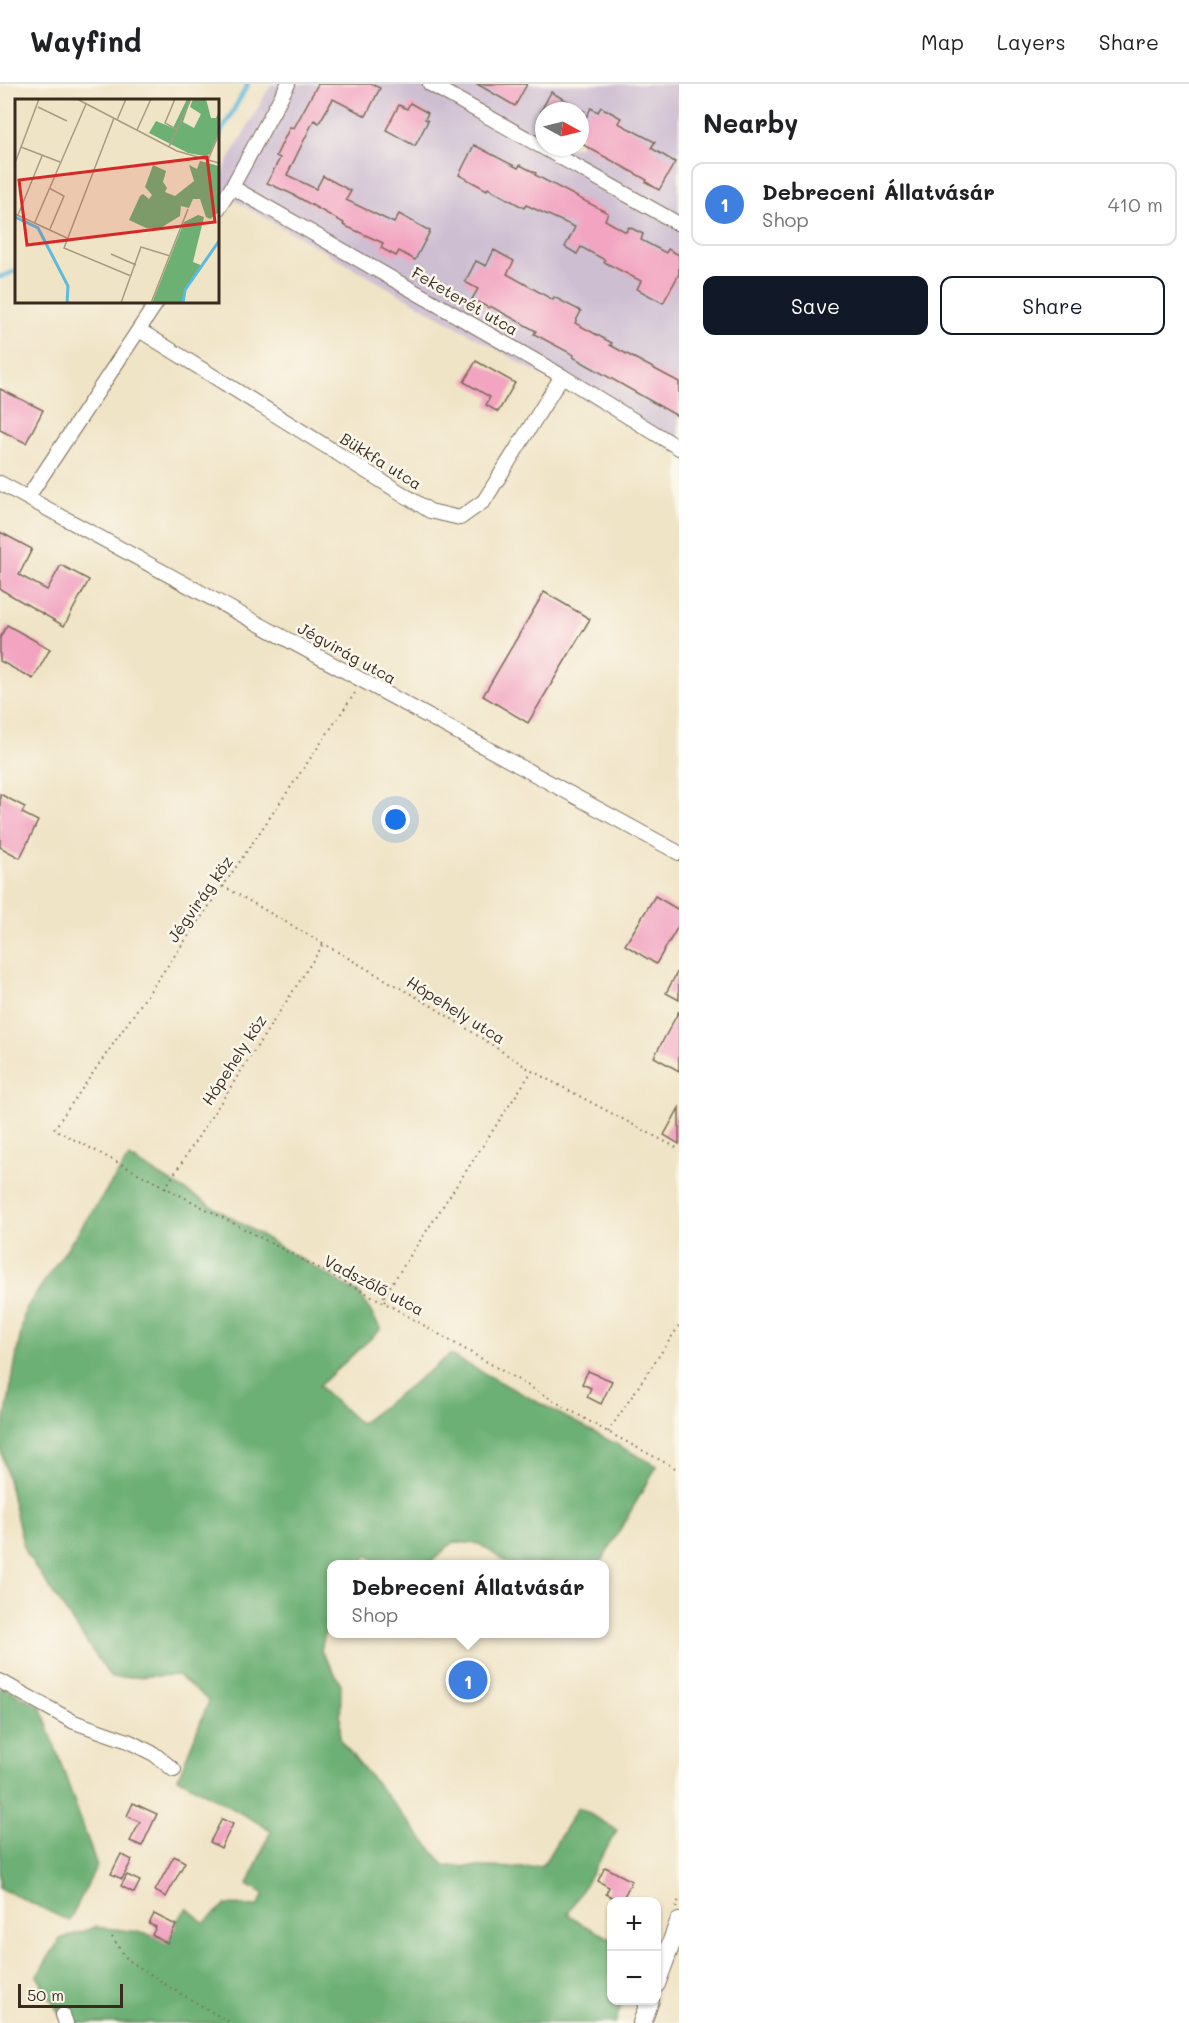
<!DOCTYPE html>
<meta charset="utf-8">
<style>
:root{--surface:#fff;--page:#f6f6f6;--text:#202124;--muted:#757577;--line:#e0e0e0;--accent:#111827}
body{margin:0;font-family:Mali,sans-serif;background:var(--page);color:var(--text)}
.controls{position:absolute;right:18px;bottom:18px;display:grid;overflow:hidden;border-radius:12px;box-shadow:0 2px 4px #0004}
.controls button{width:54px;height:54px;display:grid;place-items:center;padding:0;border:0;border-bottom:2px solid var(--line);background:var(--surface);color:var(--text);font:30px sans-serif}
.compass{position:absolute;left:535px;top:18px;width:54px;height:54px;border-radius:50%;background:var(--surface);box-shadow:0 2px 4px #0004;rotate:97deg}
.scale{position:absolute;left:18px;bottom:15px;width:105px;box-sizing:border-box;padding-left:6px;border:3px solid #3b2a1e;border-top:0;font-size:16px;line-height:21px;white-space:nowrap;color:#3b2a1e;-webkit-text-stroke:4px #fbf7ec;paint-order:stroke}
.you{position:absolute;left:396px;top:736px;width:21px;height:21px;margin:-15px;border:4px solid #fff;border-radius:50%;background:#1a73e8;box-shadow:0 0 0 9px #1a73e833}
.badge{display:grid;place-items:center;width:39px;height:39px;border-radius:50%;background:var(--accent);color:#fff;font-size:20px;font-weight:700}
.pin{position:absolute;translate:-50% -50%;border:3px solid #fff;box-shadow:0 2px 6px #0006}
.popup{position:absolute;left:327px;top:1476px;width:282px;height:78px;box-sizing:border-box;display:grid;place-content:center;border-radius:12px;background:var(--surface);filter:drop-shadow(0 2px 4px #0005);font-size:20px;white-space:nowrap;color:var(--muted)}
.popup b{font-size:22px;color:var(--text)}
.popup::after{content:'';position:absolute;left:50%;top:100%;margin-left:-12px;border:12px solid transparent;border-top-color:var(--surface)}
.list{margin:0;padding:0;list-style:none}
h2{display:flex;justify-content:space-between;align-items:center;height:78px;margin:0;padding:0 24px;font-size:26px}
h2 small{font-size:20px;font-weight:400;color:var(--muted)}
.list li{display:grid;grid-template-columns:39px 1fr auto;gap:18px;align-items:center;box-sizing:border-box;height:84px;margin:0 12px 12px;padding:0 12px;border:2px solid var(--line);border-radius:12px}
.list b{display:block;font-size:22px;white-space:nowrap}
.list p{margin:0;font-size:20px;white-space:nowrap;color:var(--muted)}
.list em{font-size:20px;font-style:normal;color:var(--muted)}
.actions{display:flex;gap:12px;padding:18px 24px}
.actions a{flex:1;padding:14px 0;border:2px solid var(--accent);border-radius:12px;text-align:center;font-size:21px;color:var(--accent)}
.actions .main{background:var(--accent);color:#fff}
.map{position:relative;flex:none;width:679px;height:1939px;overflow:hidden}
header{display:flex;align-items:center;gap:36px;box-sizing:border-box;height:84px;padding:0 30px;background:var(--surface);border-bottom:2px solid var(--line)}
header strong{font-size:28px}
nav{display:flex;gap:33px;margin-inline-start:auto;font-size:21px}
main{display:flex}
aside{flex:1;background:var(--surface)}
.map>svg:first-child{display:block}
.industrial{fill:#cebed2;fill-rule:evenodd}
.forest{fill:#6db074;stroke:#546d49;stroke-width:1.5}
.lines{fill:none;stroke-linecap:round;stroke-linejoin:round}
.stream{stroke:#5eb9dc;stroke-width:4.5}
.building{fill:#f2a4c1}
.minor-casing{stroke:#7a6b59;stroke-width:16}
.major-casing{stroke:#7a6b59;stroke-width:20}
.path{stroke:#7a6b59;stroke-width:2;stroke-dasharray:1.5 4.5;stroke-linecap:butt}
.minor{stroke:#fff;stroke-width:14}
.major{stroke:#fff;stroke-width:18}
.labels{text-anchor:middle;stroke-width:5;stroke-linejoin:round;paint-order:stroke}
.street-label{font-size:16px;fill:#3b2a1e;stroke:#fbf7ec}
.inset-river{fill:none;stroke:#5eb9dc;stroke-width:3}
.inset-road{fill:none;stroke:#a89a83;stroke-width:1.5}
.view{fill:#d62828;fill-opacity:0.15;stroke:#d62828;stroke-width:3}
.inset-edge{fill:none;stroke:#3b2a1e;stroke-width:3}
</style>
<header>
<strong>Wayfind</strong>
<nav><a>Map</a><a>Layers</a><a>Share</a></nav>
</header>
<main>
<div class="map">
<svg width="679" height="1939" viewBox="0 0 679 1939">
<rect width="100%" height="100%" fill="#fbf7ec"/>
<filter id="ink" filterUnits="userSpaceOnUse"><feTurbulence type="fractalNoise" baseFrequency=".0167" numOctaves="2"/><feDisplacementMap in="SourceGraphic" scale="12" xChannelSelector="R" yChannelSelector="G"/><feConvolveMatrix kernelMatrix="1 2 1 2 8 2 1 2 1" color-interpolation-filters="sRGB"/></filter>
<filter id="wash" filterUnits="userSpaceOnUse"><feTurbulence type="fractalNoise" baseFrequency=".008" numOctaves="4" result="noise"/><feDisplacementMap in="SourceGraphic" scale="24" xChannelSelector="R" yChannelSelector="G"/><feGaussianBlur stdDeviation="1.35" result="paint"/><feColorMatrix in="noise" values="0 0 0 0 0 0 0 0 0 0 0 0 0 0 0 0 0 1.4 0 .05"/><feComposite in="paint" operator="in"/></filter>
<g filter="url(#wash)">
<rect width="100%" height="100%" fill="#f0e4c6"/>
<path class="industrial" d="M271,0H679V369L218,107V96ZM544,27H580V63H544Z"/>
<g class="forest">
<polygon points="129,1073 360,1210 381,1245 319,1302 360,1340 450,1271 657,1382 600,1480 509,1480 479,1460 453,1458 429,1480 381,1480 367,1471 362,1480 332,1480 331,1531 328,1536 321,1567 341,1600 340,1656 445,1782 523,1784 543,1781 578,1723 617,1746 568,1830 584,1841 611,1855 612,1916 623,1917 615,1939 65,1939 37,1892 60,1855 95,1843 132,1847 163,1854 187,1824 204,1839 225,1821 258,1822 264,1810 248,1800 271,1746 178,1694 209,1617 177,1591 111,1594 25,1468 0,1362 25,1226"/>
<polygon points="0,1601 41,1623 97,1782 69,1837 0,1804"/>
</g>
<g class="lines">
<g class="stream">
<polyline points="218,54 248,0"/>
<polyline points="0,193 16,187"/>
</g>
</g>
<g id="blocks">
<g class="building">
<polygon points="318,0 371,0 380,4 366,32 333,15 319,39 314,36 287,91 316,105 323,92 351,107 346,116 394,139 399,130 430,147 415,176 399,167 396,172 381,164 383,159 343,141 344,139 292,110 267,99 280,74 276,72 290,43 294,44"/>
<polygon points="477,0 527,0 515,22"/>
<polygon points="551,8 584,27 541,27"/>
<polygon points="410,19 428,29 425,35 428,37 415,62 386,46 399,21 407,25"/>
<polygon points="601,23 621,34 618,39 655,58 651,64 675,78 659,106 646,98 647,96 580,59 580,45 591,24 598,28"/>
<polygon points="474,61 518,84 520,81 536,89 535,91 608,129 605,136 626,148 629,143 643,150 641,156 666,169 668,165 679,171 679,190 663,219 637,205 641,197 604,178 605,176 581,163 577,170 565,163 575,143 526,121 524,124 488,104 487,106 459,91"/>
<polygon points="494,166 514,177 507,190 553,216 554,213 581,227 575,239 612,259 610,261 679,298 679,333 573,273 574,271 534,250 536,247 490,222 489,224 472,215 478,205 465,198 476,177 486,182"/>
<polygon points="476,277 515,299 498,328 486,321 490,313 464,298"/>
<polygon points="0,305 43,326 26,359 0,346"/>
<polygon points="0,448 32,465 19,491 47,506 61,481 89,496 64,542 0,505"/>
<polygon points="544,508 590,535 528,639 483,612"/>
<polygon points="7,541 50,565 33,595 0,577 0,554"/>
<polygon points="0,710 25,723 22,729 38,737 20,774 0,763"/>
<polygon points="655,812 679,826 679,841 656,880 625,861"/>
<polygon points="679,885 679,916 666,909"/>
<polygon points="679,927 679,987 654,973"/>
<polygon points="679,1024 679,1060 664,1051"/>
<polygon points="588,1287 612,1297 601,1320 587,1313 591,1304 582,1300"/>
<polygon points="133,1719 157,1730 142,1762 130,1757 140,1738 127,1732"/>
<polygon points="222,1735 233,1740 221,1764 210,1758"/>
<polygon points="121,1770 132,1776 122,1795 111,1790"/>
<polygon points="174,1772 185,1778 166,1813 155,1807"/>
<polygon points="605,1783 632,1797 621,1818 606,1810 609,1803 598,1797"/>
<polygon points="127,1791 140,1797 134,1809 121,1802"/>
<polygon points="154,1830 176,1841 167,1859 152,1851 156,1843 149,1840"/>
</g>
</g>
</g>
<g filter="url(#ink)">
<use href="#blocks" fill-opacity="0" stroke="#7a6b59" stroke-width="1.5"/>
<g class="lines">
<g class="minor-casing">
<g id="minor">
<polyline points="430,0 679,140"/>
<polyline points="232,103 562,292 679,364"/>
<polyline points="218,125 232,103 288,0"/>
<polyline points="139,246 430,427 460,434 484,417 562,292"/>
<polyline points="0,399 679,769"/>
<polyline points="28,413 157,218"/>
<polyline points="0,1597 74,1638 128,1657 154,1670 174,1686"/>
<polyline points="63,1931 66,1939"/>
</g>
</g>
<g class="major-casing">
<g id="major">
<polyline points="656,1900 679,1838"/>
<polyline points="642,1939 650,1916"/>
</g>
</g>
<g class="path">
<polyline points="355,609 223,802 54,1045 385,1219 608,1348 679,1386"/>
<polyline points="223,802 435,924 532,987 679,1065"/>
<polyline points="165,1104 323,861"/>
<polyline points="385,1218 383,1215 385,1210 532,987"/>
<polyline points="608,1348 679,1242"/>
<polyline points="676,1824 679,1815"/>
<polyline points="112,1853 127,1875 171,1904 231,1939"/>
</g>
<use href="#minor" class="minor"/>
<use href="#major" class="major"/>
</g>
</g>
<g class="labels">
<g class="street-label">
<text transform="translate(465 217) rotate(30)" y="6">Feketerét utca</text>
<text transform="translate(381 377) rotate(32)" y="6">Bükkfa utca</text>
<text transform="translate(347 569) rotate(29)" y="6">Jégvirág utca</text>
<text transform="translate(200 815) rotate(-55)" y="6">Jégvirág köz</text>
<text transform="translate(456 926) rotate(32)" y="6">Hópehely utca</text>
<text transform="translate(234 976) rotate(-57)" y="6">Hópehely köz</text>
<text transform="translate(374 1201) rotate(28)" y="6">Vadszőlő utca</text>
</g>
</g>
<g transform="translate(15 15)">
<rect width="204" height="204" fill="#f0e4c6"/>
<path d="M172,0H176L168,23L179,29L186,15L175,8L178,0H191L196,19H201L204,12V33L195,55L189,57L173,54L134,34L141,22L158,29ZM185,62L204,67V113L195,120L191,118L185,100H178L174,109L166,107L165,117L144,130L131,129L114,121L125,97L128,95L134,100L137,96L130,88L138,66L151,72L148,83L152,89L150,93L160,97L179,82L174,66L182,70ZM183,116L189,118L178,163L188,167L171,189L169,204H137L169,123Z" fill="#6db074"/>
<path class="inset-river" d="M0,118L23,129L53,187L52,204M168,204L170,191L204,142"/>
<path class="inset-road" d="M62,0L162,52L204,64M160,0L150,24L161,30M23,8L52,22M99,19L49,149L116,177M102,21L111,0M122,31L136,0M6,48L45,63M154,48L176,0M193,61L204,35M0,64L24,0M34,89L49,97L35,130M0,115L52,139M3,116L27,57M20,123L71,5M96,155L121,166M106,204L126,148L155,157M136,204L173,110"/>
<path class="view" d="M192,58L200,123L12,146L4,81Z"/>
<rect width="204" height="204" class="inset-edge"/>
</g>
</svg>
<div class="controls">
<button>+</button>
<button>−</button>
</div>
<svg class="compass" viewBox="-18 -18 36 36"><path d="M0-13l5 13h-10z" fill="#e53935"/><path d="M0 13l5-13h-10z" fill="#757577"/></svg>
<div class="scale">50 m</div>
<div class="you"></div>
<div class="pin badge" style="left:468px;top:1596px;background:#3f7fe0">1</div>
<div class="popup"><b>Debreceni Állatvásár</b>Shop</div>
</div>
<aside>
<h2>Nearby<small></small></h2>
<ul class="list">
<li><span class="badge" style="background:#3f7fe0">1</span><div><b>Debreceni Állatvásár</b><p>Shop</p></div><em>410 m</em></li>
</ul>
<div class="actions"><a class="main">Save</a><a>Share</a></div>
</aside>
</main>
